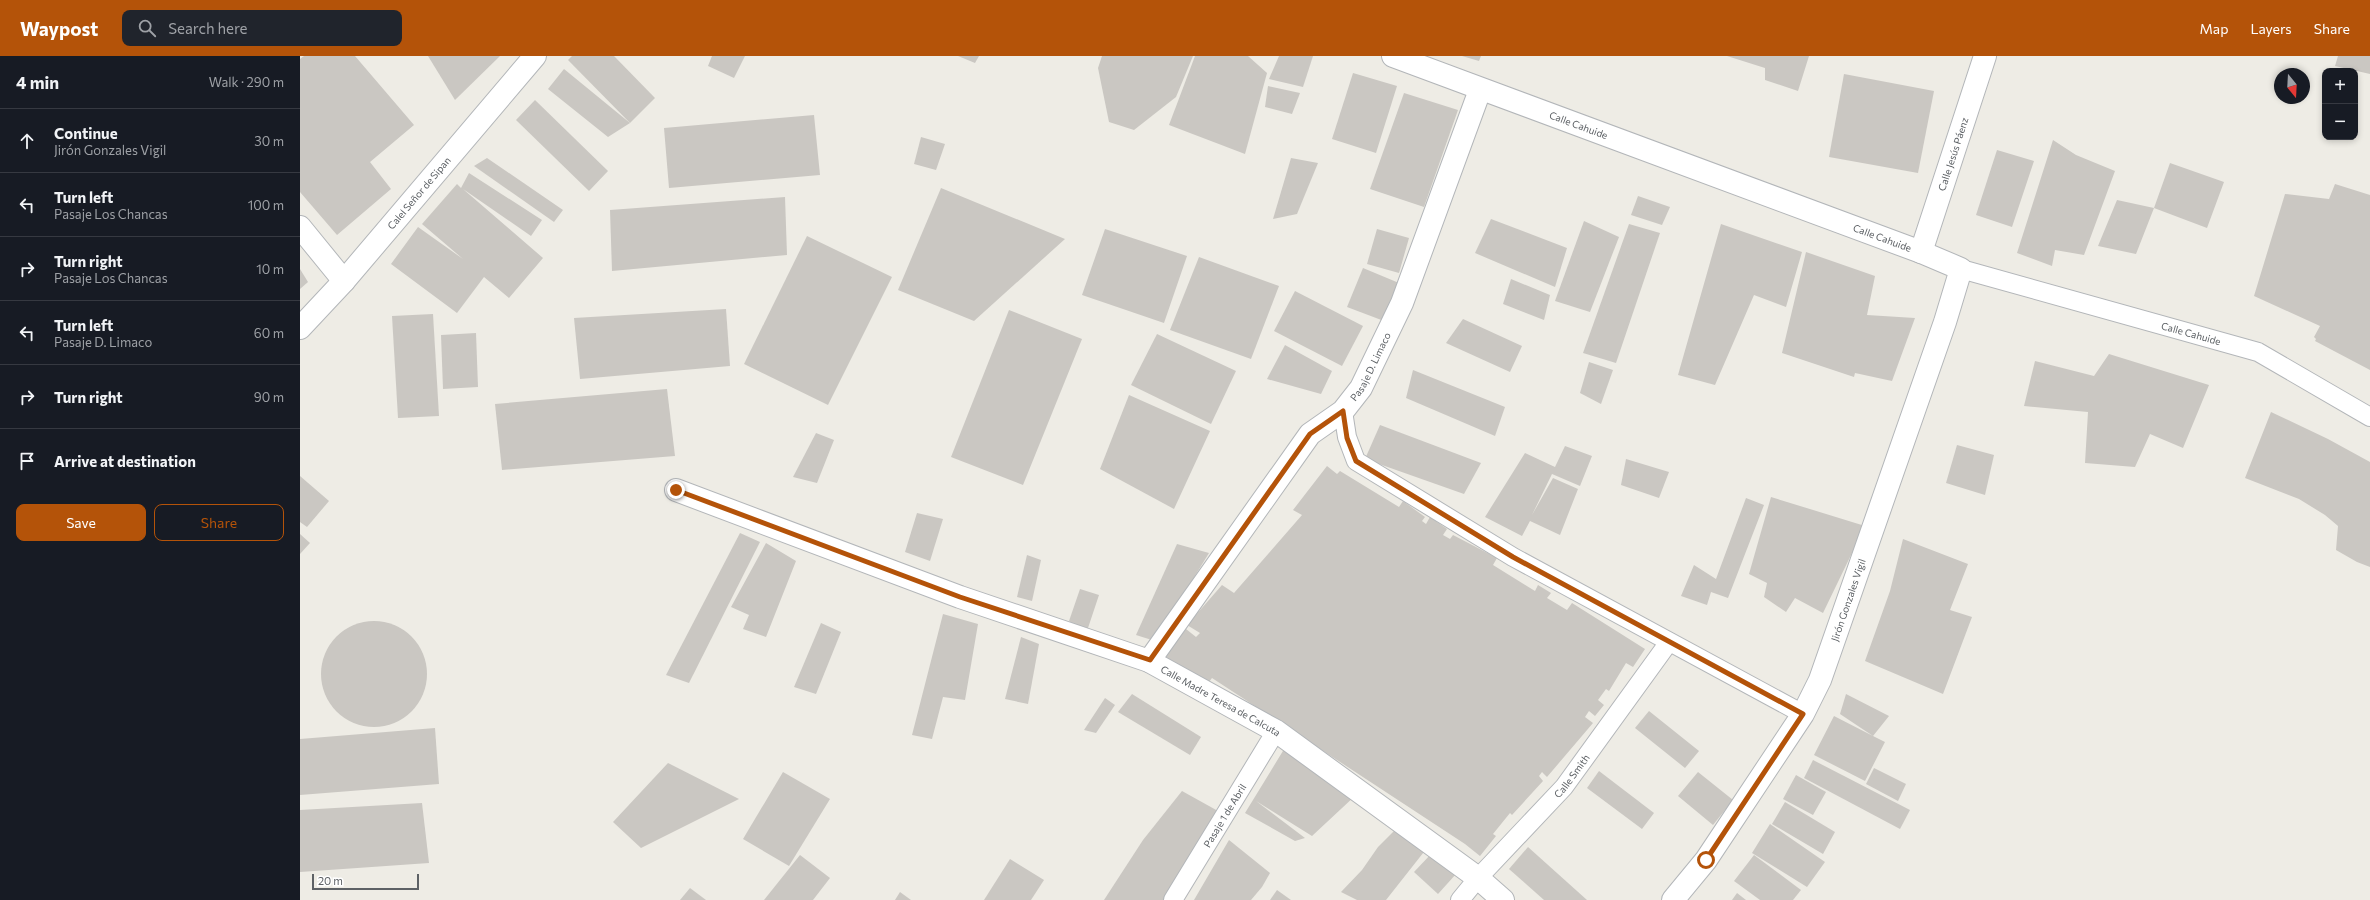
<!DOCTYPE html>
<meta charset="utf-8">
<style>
:root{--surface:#171b24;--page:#20242c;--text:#f1f3f6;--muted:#9ea1a6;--line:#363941;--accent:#b45309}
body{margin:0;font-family:Commissioner,sans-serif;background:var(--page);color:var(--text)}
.controls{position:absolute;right:12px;top:12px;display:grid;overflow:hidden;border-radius:8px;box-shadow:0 2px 6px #0003}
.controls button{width:36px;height:36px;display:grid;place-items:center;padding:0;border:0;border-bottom:1px solid var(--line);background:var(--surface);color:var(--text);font:20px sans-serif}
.compass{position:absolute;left:1974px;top:12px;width:36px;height:36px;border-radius:50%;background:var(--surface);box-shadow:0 2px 6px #0003;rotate:162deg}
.scale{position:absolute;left:12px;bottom:10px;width:107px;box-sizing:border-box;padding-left:4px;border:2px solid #5d6165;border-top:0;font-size:11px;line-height:14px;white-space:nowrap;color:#5d6165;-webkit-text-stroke:3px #fff;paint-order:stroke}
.stop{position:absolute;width:12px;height:12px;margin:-9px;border:3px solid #b45309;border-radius:50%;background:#fff}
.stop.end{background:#b45309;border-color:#fff;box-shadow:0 1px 4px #0008}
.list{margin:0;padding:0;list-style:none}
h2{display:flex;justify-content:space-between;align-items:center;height:52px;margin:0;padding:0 16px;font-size:17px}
h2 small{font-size:13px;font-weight:400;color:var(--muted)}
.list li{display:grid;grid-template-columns:26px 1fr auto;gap:12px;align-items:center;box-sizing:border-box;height:64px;padding:0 16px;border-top:1px solid var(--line)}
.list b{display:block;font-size:15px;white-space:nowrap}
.list p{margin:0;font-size:13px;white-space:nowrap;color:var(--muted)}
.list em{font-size:13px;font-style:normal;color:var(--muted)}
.actions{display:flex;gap:8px;padding:12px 16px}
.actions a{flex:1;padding:9px 0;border:1px solid var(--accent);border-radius:8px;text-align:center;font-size:14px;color:var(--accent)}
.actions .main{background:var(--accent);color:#fff}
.icon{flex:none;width:22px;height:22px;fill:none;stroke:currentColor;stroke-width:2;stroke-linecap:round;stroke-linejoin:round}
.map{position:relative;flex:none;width:2070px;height:844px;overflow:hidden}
header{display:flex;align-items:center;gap:24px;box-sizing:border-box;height:56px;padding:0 20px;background:var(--accent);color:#fff}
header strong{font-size:19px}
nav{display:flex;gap:22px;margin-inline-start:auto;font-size:14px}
.search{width:280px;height:36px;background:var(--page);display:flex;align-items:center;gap:10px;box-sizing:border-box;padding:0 14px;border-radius:8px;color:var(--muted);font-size:15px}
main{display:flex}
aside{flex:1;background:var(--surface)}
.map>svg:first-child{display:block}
.building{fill:#cac7c2}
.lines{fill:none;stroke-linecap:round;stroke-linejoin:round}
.service-casing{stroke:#b3b6b9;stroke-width:20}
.minor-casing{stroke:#b3b6b9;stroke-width:24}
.service{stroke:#fff;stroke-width:18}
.minor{stroke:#fff;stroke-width:22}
.route{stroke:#b45309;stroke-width:5}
.labels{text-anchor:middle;stroke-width:4;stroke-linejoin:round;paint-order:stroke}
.street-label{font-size:10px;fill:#5d6165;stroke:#fff}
</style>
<header>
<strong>Waypost</strong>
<div class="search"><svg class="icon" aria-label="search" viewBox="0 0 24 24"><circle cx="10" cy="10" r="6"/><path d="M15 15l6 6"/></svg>Search here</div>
<nav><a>Map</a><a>Layers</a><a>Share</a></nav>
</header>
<main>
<aside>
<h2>4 min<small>Walk · 290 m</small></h2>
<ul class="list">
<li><svg class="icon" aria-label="ahead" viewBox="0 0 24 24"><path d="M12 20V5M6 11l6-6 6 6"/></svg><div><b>Continue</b><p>Jirón Gonzales Vigil</p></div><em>30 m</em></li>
<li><svg class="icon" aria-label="left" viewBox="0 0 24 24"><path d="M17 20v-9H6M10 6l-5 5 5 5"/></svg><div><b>Turn left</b><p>Pasaje Los Chancas</p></div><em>100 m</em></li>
<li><svg class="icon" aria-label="right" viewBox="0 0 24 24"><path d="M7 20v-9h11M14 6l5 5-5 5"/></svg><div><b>Turn right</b><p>Pasaje Los Chancas</p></div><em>10 m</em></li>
<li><svg class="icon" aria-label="left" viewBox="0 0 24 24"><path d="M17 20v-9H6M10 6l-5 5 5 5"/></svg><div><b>Turn left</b><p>Pasaje D. Limaco</p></div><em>60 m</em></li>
<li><svg class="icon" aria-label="right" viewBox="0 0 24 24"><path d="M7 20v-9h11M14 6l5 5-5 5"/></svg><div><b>Turn right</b></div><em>90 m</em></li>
<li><svg class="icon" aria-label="arrive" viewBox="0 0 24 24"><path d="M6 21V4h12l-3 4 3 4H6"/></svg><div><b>Arrive at destination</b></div></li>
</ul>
<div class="actions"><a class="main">Save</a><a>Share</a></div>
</aside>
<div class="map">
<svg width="2070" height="844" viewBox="0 0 2070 844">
<rect width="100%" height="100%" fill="#eeece5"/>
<g class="building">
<polygon points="4,0 55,0 114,69 70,106 91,133 37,179 0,136 0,3"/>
<polygon points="128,0 200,0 155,44"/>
<polygon points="272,0 314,0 355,42 330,67 268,4"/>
<polygon points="412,0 445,0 434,22 408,10"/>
<polygon points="658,0 679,0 675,7"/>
<polygon points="802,0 893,0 876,41 834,74 809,66 798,12"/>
<polygon points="895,0 948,0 967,17 945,98 869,69"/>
<polygon points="979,0 1013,0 1003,31 969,23"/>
<polygon points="1162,0 1181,0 1179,5"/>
<polygon points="1427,0 1509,0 1498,35 1465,24 1465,12"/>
<polygon points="2038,0 2070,0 2070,18 2035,10"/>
<polygon points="264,13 330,67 308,81 248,33"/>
<polygon points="1053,17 1097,30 1076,97 1032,83"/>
<polygon points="1544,18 1634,35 1618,117 1529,101"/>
<polygon points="968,30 1000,37 992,58 965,51"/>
<polygon points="1104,37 1158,54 1124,151 1070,133"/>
<polygon points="235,44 308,115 289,135 216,64"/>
<polygon points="514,59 520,119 369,132 364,72"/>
<polygon points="621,81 645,88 636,114 614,108"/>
<polygon points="1753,84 1776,99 1815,115 1784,199 1755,194 1752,210 1717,197"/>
<polygon points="1697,94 1734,105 1712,171 1676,159"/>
<polygon points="187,102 263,154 254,166 174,110"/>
<polygon points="991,102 1018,107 997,158 973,163"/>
<polygon points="1870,107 1924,126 1907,172 1854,152 1836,198 1798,190 1817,144 1854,152"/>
<polygon points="169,117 242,164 231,180 163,133 243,202 209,242 184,221 157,257 91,208 118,171 163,203 122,168 157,128 161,132"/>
<polygon points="2035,128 2070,139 2070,314 2015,285 2016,283 2014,281 2020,270 1954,240 1985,138 2029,143"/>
<polygon points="641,132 765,183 674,265 598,234"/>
<polygon points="1338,140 1370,151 1362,169 1331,159"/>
<polygon points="485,141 487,199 312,215 310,154"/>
<polygon points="1191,163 1267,192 1255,231 1175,197"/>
<polygon points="1284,165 1319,181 1290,256 1255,245"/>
<polygon points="1329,168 1360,177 1316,307 1283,297"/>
<polygon points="1421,168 1502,196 1486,251 1454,239 1415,329 1378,319"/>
<polygon points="805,173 887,200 864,267 782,239"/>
<polygon points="1077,173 1109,182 1099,217 1067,208"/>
<polygon points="507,180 592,221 528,349 444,308"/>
<polygon points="1506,196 1575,220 1567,259 1615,262 1592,325 1555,317 1554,321 1482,297"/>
<polygon points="899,201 979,230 951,303 870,274"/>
<polygon points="1063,212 1099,227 1084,265 1047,251"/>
<polygon points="0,213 8,226 0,233"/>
<polygon points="1211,223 1250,239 1244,264 1203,248"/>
<polygon points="995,235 1063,270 1042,310 974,275"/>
<polygon points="426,253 430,310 280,323 274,262"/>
<polygon points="709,254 782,283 723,429 651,401"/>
<polygon points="133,258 139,360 98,362 92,260"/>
<polygon points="1163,263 1222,290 1210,316 1146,287"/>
<polygon points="176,277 178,331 143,333 141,279"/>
<polygon points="857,278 936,315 911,368 831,329"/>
<polygon points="985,289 1032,315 1021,338 967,323"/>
<polygon points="1809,298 1909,329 1883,392 1850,378 1835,411 1785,407 1788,356 1724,350 1735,305 1794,320"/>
<polygon points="1289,306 1313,314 1301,348 1280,337"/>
<polygon points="1113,314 1205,351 1195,380 1106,342"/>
<polygon points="367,333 375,400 202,414 195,348"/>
<polygon points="829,339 910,375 874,453 800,413"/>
<polygon points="1971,356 2028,383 2070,406 2070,511 2057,506 2036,494 2038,470 2025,459 1999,443 1945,422"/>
<polygon points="1080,369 1181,407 1164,438 1065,403"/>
<polygon points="516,377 534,384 517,427 493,421"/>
<polygon points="1657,389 1694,399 1685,439 1646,427"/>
<polygon points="1265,390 1292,400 1280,430 1252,418 1232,459 1253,422 1278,433 1260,479 1230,465 1222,480 1185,461 1225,397 1255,411"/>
<polygon points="1326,403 1369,416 1359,442 1321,429"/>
<polygon points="1027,410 1037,418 1040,415 1099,451 1103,445 1125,461 1122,465 1126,468 1130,461 1147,473 1143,479 1150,483 1153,479 1197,502 1193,509 1235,535 1238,529 1251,537 1247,542 1267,554 1272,547 1345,593 1333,611 1326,607 1309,635 1306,633 1298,644 1304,649 1295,660 1289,655 1285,661 1293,667 1247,721 1242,716 1239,720 1243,725 1212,759 1210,757 1193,778 1196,780 1180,800 1165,788 912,622 909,626 864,602 886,573 896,581 900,577 887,569 922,529 934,537 1002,459 993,454"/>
<polygon points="0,420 29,445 7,471 0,466"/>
<polygon points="1471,441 1565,470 1523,557 1495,542 1486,556 1464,541 1467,527 1449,518"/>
<polygon points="1446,442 1464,449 1428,542 1411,536 1407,549 1381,540 1394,509 1416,523"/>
<polygon points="617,457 643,463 630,505 605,496"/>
<polygon points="440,477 460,486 389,627 366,619"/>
<polygon points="0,478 10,487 0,498"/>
<polygon points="1603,483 1668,508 1650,554 1672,561 1643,638 1565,605 1590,535"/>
<polygon points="466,487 496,505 466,581 443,573 449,559 431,551"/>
<polygon points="877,488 909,497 855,585 836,579"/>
<polygon points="727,499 741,504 732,545 717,541"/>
<polygon points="780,533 799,539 786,578 769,565"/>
<polygon points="643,558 678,568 665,644 643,641 632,683 612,679"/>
<circle cx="74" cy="618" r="53"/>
<polygon points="521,567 541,576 516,638 494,631"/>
<polygon points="721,581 739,588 728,648 705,643"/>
<polygon points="832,638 901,681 890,699 818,656"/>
<polygon points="1546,638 1589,660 1573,680 1585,686 1565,725 1514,699 1534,660 1573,680 1540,658"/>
<polygon points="805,642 815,649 796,677 784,674"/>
<polygon points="1349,655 1399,695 1385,712 1335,672"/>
<polygon points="135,672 139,728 0,739 0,683"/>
<polygon points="986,690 1056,739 1012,780 956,745 1005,782 995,785 945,757"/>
<polygon points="1513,704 1610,754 1600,773 1504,722"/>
<polygon points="368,707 439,743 341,792 313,766"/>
<polygon points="1574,712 1606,728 1598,745 1566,728"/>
<polygon points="1299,715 1354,757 1342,773 1287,732"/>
<polygon points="483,716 530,743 489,810 443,783"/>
<polygon points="1398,716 1433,744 1413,769 1378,740"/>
<polygon points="1496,719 1526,736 1513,759 1483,743"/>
<polygon points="882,735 918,755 865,844 804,844 843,784"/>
<polygon points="1485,746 1535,776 1523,798 1472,768"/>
<polygon points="122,747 129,807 0,816 0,754"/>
<polygon points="1470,768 1525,806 1507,831 1452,797"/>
<polygon points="1099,770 1127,792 1086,844 1057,844 1041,836 1062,814 1078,791"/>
<polygon points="929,784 970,817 962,831 951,844 894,844"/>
<polygon points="1228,791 1287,844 1244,844 1209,813"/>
<polygon points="1132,797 1156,818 1138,838 1114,816"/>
<polygon points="500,799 530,822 513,844 464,844"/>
<polygon points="1454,799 1501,834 1493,844 1460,844 1434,825"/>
<polygon points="710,803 744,824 731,844 684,844"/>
<polygon points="390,832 406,844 380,844"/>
<polygon points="977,834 991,844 970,844"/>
<polygon points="600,836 611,844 595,844"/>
<polygon points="1437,837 1446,844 1432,844"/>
</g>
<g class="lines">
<g class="service-casing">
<g id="service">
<path id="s1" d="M1661,213L1958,296L2070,361"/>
<polyline points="1043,355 1047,381 1056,405 1213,501 1503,658"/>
<path id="s2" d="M873,844L976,675"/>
<path id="s3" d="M1160,844L1178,822L1264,731L1369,586"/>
</g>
</g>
<g class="minor-casing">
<g id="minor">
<path id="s4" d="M1093,0L1621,196L1661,213L1645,266L1520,624L1503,658L1406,804L1373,844"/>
<polyline points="0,171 44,225"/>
<path id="s5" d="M1621,196L1685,0"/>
<path id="s6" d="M0,272L44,225L235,0"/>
<path id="s7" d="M376,434L660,541L849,605L976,675L1178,822L1203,844"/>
<path id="s8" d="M849,605L1010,378L1043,355L1061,332L1102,247L1180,34"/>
</g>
</g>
<use href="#service" class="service"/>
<use href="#minor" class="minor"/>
</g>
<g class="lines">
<polyline class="route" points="376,434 660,541 850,604 1010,378 1043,355 1047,382 1056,405 1213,501 1503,658 1406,804"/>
</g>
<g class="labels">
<g class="street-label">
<text dy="4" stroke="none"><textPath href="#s4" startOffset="198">Calle Cahuide</textPath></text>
<text dy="4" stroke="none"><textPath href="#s5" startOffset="103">Calle Jesús Páenz</textPath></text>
<text dy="4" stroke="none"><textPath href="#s6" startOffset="180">Calel Señor de Sipan</textPath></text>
<text dy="4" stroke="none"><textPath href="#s4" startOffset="522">Calle Cahuide</textPath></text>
<text dy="4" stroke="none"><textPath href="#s1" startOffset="239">Calle Cahuide</textPath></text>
<text dy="4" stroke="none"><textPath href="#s8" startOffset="371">Pasaje D. Limaco</textPath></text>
<text transform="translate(1548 544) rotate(-71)" y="4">Jirón Gonzales Vigil</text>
<text dy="4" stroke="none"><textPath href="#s7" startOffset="585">Calle Madre Teresa de Calcuta</textPath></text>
<text dy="4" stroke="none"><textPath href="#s3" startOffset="167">Calle Smith</textPath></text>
<text dy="4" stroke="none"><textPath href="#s2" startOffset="99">Pasaje 1 de Abril</textPath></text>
</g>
</g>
</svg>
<div class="controls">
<button>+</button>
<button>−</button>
</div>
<svg class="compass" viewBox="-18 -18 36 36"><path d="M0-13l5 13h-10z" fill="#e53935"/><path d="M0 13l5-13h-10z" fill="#9ea1a6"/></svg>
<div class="scale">20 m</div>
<div class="stop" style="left:1406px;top:804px"></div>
<div class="stop end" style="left:376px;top:434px"></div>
</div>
</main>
